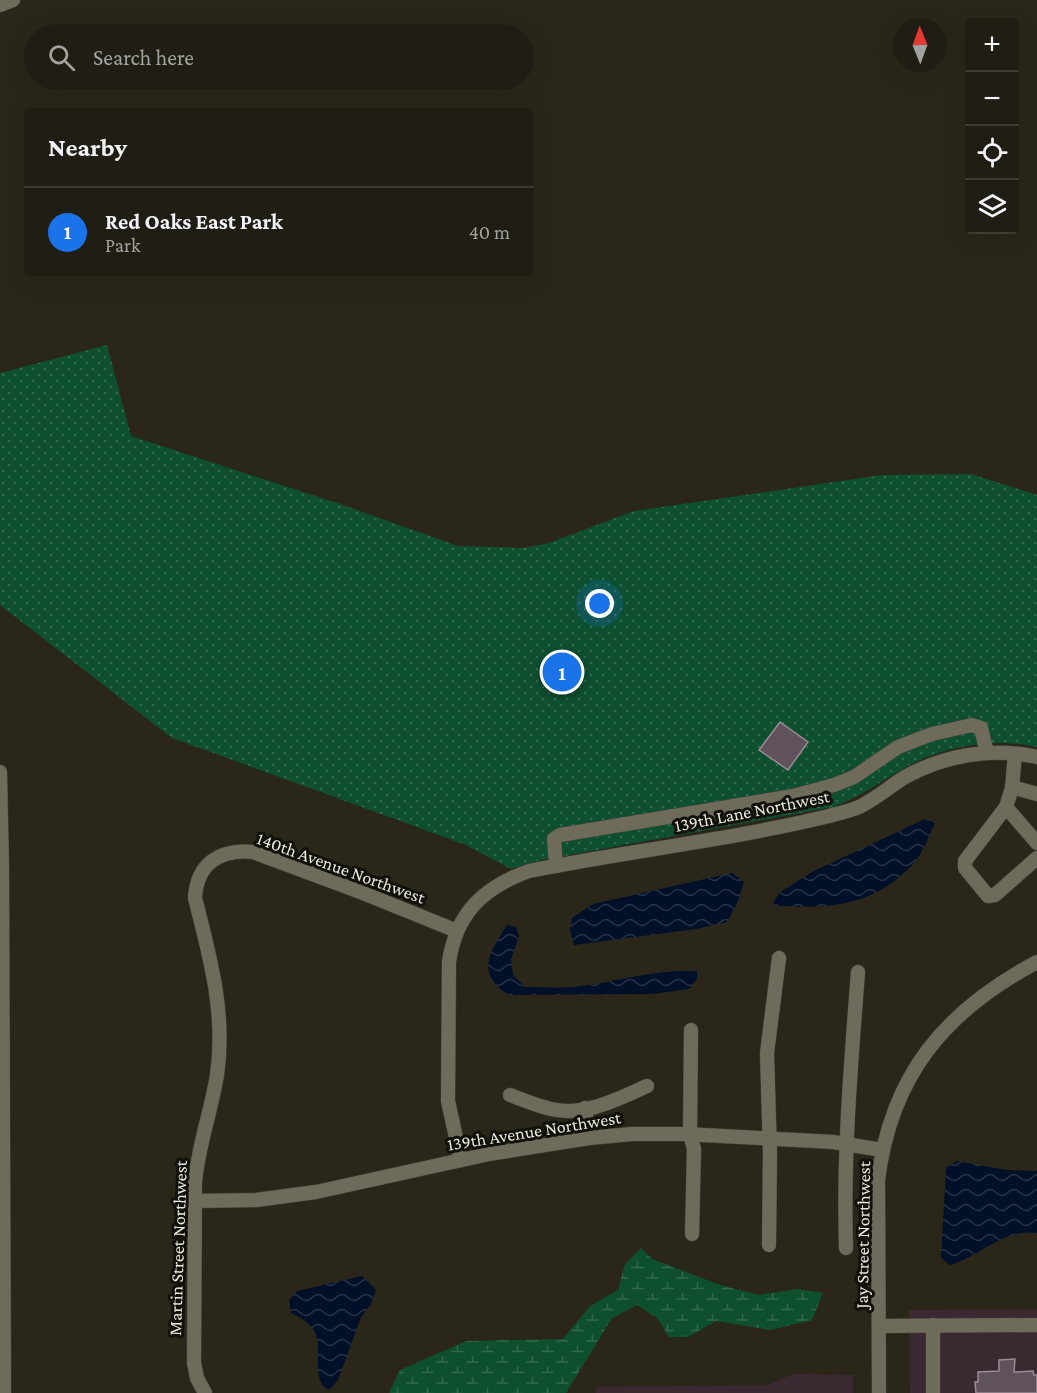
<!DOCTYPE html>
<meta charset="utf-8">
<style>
:root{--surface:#201d14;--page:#28261d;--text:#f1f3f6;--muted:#a2a2a0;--line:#3d3b34;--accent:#1a73e8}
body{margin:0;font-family:"Crimson Pro",serif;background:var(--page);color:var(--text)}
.controls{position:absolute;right:18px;top:18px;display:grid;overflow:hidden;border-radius:6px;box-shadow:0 6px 24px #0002}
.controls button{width:54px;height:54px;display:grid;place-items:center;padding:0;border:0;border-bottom:2px solid var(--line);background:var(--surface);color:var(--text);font:30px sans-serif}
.compass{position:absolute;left:893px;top:18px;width:54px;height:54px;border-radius:50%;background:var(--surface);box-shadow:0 6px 24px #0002;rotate:359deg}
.you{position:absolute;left:600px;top:604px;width:21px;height:21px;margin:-15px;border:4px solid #fff;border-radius:50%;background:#1a73e8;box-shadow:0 0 0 9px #1a73e833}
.badge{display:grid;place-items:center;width:39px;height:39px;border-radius:50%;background:var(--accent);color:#fff;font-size:20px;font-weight:700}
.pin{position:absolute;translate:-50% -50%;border:3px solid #fff;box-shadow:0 2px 6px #0006}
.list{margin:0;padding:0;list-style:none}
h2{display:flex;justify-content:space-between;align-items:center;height:78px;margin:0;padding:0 24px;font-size:26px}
h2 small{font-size:20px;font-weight:400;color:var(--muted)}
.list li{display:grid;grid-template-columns:39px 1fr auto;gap:18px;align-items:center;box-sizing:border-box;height:90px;padding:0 24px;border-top:2px solid var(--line)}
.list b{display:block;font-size:22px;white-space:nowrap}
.list p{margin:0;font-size:20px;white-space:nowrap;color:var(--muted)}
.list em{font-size:20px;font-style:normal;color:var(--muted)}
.icon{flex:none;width:33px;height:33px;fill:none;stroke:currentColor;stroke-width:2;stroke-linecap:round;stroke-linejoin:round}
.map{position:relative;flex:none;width:1037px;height:1393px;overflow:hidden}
.search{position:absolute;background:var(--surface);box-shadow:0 6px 24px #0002;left:24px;top:24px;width:510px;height:66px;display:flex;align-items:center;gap:15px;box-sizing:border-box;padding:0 21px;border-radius:33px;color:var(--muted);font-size:22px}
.panel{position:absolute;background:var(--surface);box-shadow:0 6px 24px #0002;left:24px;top:108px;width:510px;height:168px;border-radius:6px}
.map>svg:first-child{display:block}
.commercial{fill:#3a2931}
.wetland{fill:url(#wetland-marsh)}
.park{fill:url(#park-dots)}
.water{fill:url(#water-waves)}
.building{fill:#60525b;stroke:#9b8b95;stroke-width:1.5}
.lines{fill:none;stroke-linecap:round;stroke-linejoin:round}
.minor-casing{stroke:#47443a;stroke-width:15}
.minor{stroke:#6e6b5b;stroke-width:14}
.labels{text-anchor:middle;stroke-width:6;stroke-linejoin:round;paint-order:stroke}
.street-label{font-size:18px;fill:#eae9e0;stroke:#11100a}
</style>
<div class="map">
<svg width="1037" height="1393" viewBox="0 0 1037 1393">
<defs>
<pattern id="wetland-marsh" width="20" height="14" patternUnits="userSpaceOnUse" patternTransform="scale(1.5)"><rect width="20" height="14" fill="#0e4f30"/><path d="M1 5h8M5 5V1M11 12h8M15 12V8" fill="none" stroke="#31684e"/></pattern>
<pattern id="park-dots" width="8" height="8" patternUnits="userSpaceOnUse" patternTransform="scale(1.5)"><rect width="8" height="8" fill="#0e4f30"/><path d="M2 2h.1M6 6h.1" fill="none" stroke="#31684e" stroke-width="1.8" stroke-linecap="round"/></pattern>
<pattern id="water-waves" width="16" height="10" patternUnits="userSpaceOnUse" patternTransform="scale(1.5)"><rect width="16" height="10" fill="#001028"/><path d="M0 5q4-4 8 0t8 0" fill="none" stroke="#253347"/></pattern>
</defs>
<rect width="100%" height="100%" fill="#2a271a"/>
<g class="commercial">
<polygon points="1037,1309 1037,1393 910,1393 909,1310"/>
<polygon points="793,1374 853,1375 853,1393 596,1393 596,1387 767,1385"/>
</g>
<polygon class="wetland" points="641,1248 652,1259 720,1285 759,1295 797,1289 823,1293 812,1320 770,1330 716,1321 688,1337 669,1337 657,1318 637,1305 612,1318 566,1393 389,1393 400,1370 466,1341 563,1339 590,1306 618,1290 625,1264"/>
<path class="park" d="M107,345L131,436L343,505L458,546L523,548L549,543L634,511L882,475L971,474L1037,495V747C998,738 950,745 914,763C886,777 863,796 833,807L537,861L511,869L466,845L172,738L0,605V373Z"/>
<g class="water">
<path d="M925,819L935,823C929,836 923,853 913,864C874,907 826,910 772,905L779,893L812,872Z"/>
<polygon points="732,873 744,882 738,901 727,922 696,929 574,945 570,930 572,918 593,904"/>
<path d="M507,925L516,927L519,936L511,959L513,975L525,987C544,987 563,989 581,986C620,981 657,969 697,971V979L689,989L654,994L509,995C475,974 489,953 507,925Z"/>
<path d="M957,1161L1006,1170L1037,1171V1233C1005,1228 978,1257 950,1265L941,1258L946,1168Z"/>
<path d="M362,1276L376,1290L371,1304L361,1317L338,1380L329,1390C311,1382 322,1352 316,1335C313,1324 301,1318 291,1313L289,1300L297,1291Z"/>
</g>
<g class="building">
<polygon points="780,722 808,742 788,770 759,750"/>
<polygon points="1015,1359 1014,1372 1033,1371 1034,1375 1037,1375 1037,1393 976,1393 975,1382 978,1382 978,1372 999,1371 999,1360"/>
</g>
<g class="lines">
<g class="minor-casing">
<g id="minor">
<polyline points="0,5 13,0"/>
<polyline points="1015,754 1012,788 1006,807 965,861 965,868 988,896 995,895 1037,858"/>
<polyline points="0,772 2,868 4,1393"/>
<polyline points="1012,787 1037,794"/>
<polyline points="1006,807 1037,843"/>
<polyline points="556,866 554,839 560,835 793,796 834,785 854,777 898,747 932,734 972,725 981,728 987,753"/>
<polyline points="691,1030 690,1134 694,1149 692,1234"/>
<path d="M510,1095C524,1100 537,1106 551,1109C584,1117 618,1099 647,1086"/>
<polyline points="585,1108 589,1138"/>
<path d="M461,1160L448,1101L449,962C456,913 484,887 529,871C628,851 730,840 829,816C839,813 850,811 859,807C876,799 890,786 905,777C945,755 992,747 1037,757"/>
<polyline points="195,1201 256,1200 316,1192 489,1154 589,1138 632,1134 684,1134 797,1140 833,1142 882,1150"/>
<polyline points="769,1245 770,1153 767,1053 779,958"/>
<path d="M846,1248C843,1155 851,1064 858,972"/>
<polyline points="933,1325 933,1393"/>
<polyline points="879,1326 1037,1325"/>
<path d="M205,1393L197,1378L194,1363L195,1183C198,1146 211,1112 217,1075C226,1014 210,957 195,898C197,863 220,849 253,852L363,893L457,931"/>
<path d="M879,1393L878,1180C891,1075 945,1011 1037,962"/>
</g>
</g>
<use href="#minor" class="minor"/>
</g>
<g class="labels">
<g class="street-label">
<text transform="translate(752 811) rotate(-11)" y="6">139th Lane Northwest</text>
<text transform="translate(341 868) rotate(20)" y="6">140th Avenue Northwest</text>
<text transform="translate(534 1131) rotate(-9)" y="6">139th Avenue Northwest</text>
<text transform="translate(863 1235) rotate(-89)" y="6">Jay Street Northwest</text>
<text transform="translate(178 1248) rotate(-88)" y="6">Martin Street Northwest</text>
</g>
</g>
</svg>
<div class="controls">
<button>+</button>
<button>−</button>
<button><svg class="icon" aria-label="locate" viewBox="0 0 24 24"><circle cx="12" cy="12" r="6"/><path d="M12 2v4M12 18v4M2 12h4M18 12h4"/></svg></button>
<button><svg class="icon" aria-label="layers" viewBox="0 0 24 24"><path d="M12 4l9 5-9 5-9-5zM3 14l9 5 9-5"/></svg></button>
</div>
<svg class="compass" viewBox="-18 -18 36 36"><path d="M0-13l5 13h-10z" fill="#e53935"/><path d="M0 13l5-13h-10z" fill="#a2a2a0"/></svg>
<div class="you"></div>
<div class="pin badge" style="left:562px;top:672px">1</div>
<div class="search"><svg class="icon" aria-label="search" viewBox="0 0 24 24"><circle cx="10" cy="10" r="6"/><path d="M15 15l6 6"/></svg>Search here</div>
<section class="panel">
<h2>Nearby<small></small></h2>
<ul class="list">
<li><span class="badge">1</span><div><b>Red Oaks East Park</b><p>Park</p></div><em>40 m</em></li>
</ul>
</section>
</div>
